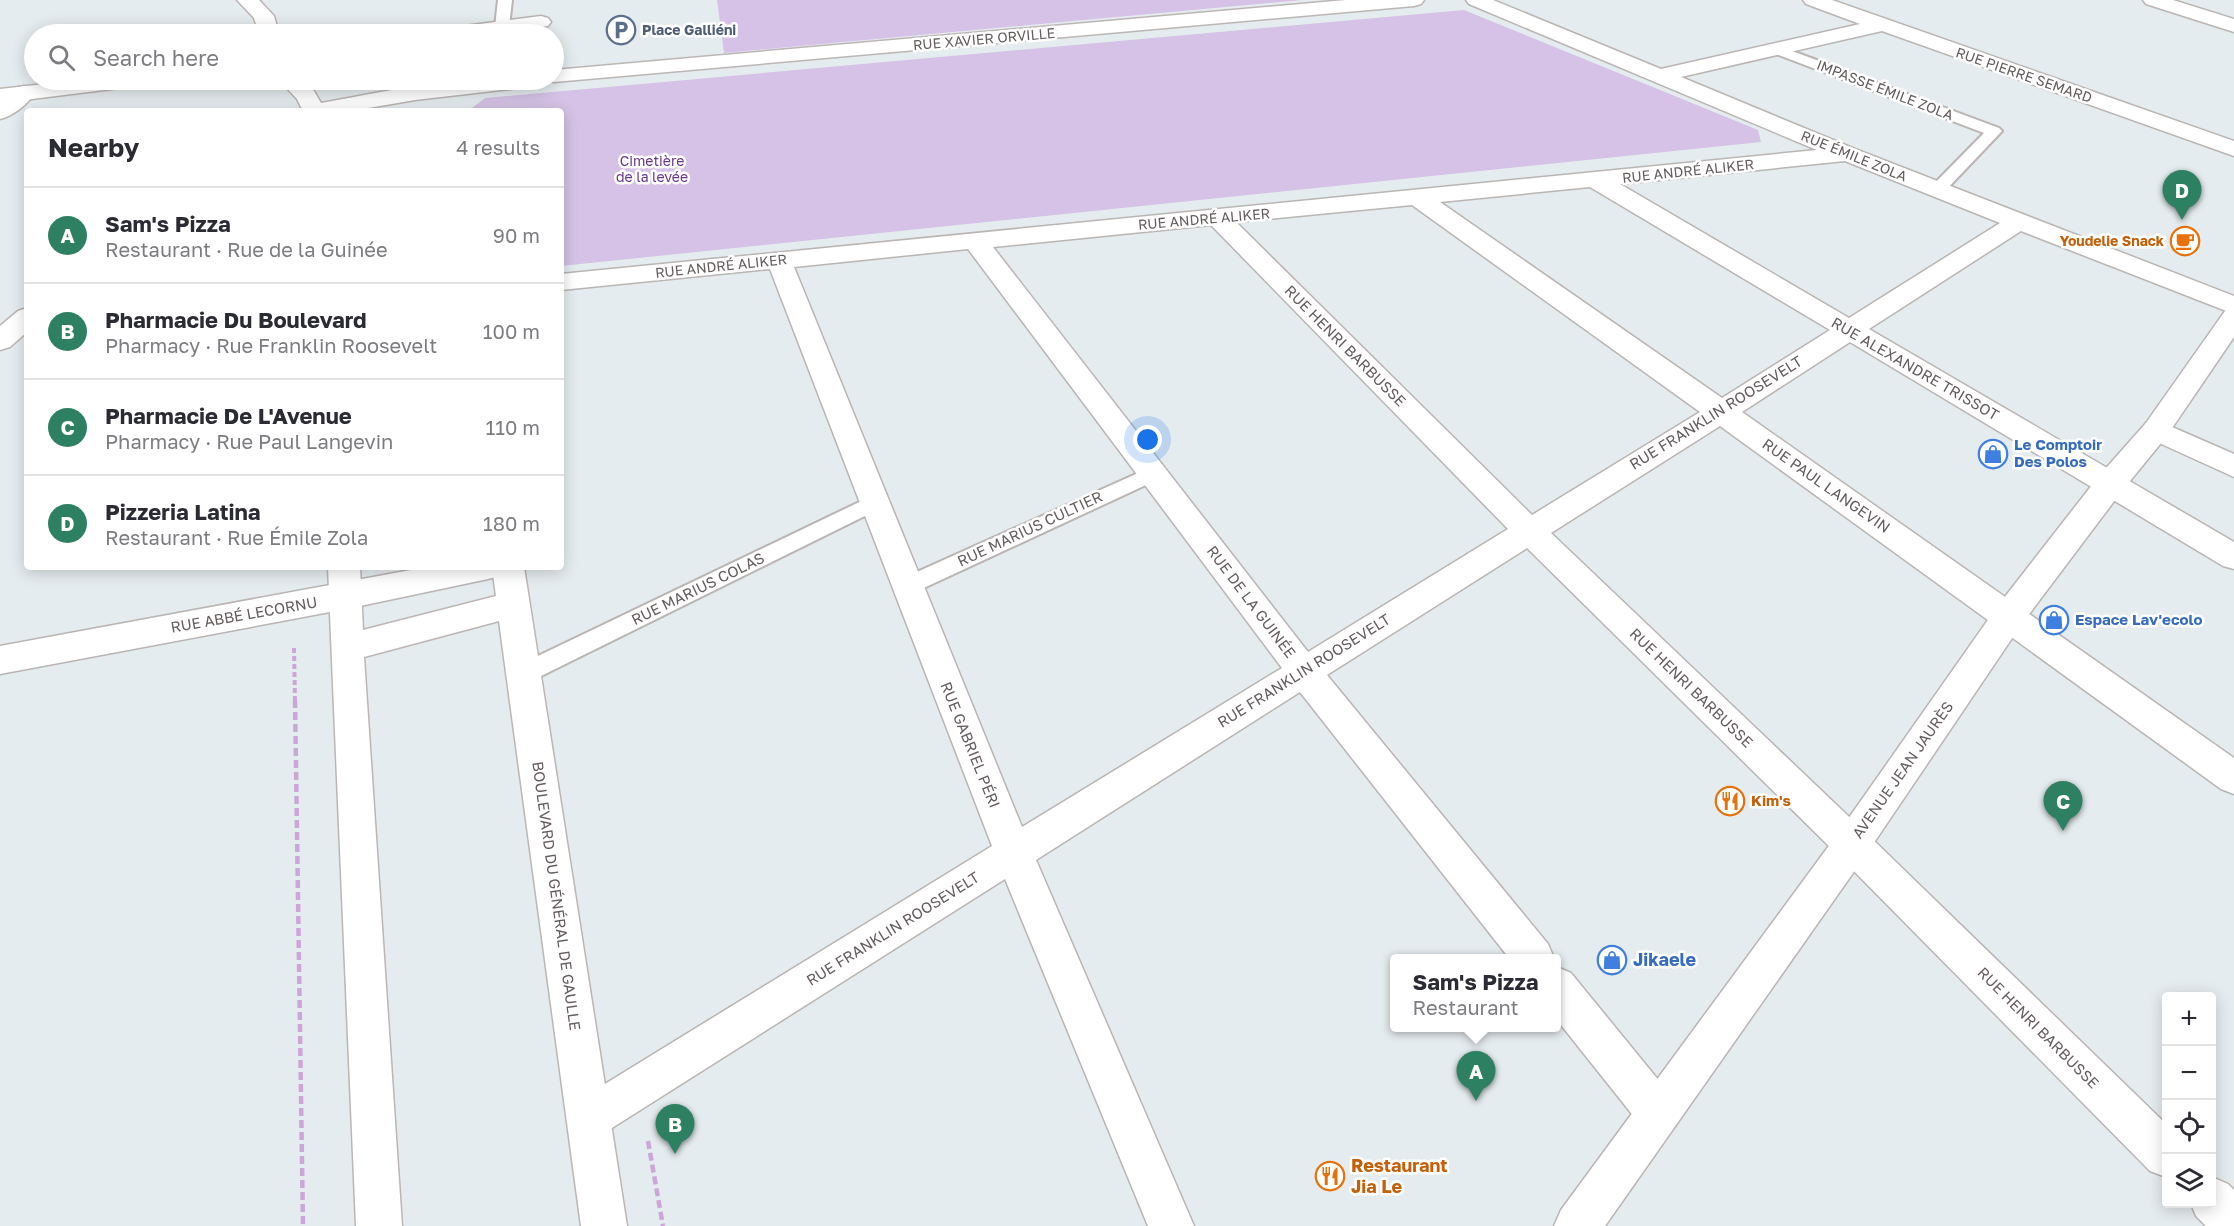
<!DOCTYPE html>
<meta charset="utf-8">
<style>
:root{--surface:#fff;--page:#f2f2f3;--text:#2b2b33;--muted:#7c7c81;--line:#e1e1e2;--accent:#2e8063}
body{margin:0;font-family:"Golos Text",sans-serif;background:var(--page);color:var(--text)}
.controls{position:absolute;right:18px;bottom:18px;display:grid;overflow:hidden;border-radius:6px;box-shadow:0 3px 15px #0003}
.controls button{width:54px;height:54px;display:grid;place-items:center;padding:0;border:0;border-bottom:2px solid var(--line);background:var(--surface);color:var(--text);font:30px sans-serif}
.you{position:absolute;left:1148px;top:440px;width:21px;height:21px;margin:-15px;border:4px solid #fff;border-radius:50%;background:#1a73e8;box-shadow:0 0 0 9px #1a73e833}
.badge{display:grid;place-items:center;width:39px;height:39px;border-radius:50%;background:var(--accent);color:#fff;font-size:20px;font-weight:700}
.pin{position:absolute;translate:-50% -50px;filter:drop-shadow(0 2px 3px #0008)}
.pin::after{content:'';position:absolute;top:32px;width:21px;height:18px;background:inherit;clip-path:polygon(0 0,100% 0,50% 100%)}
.popup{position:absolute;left:1390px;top:954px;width:171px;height:78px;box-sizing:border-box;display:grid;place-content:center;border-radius:6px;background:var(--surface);filter:drop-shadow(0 2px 4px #0005);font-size:20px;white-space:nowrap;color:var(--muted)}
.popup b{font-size:22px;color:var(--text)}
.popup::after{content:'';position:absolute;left:50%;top:100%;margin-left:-12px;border:12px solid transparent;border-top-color:var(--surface)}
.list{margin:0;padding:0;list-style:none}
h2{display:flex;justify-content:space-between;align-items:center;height:78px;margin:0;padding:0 24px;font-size:26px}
h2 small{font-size:20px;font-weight:400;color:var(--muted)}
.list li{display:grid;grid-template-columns:39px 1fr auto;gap:18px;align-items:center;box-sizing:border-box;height:96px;padding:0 24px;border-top:2px solid var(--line)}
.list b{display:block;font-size:22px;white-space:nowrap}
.list p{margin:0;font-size:20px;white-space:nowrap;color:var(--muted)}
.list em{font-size:20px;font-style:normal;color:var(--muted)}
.icon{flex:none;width:33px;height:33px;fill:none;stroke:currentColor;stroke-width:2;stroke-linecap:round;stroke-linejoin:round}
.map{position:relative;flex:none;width:2234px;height:1226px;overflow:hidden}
.search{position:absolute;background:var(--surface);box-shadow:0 3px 15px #0003;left:24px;top:24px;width:540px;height:66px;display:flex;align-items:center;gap:15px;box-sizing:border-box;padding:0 21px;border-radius:33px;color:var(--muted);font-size:22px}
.panel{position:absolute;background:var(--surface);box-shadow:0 3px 15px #0003;left:24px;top:108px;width:540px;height:462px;border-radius:6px}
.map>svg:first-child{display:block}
.green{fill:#d5c2e6}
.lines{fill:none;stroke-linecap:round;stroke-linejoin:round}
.service-casing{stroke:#bab4b2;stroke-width:4}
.minor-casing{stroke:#bab4b2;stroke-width:3}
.tertiary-casing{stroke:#bab4b2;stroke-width:3}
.secondary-casing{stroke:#bcb5b4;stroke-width:3}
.path-far1{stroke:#cda5d8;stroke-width:4;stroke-dasharray:5 3;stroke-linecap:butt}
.path{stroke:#cda5d8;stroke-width:4.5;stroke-dasharray:8 4;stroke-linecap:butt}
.service{fill:#fff;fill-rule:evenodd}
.minor{fill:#fff;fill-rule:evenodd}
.tertiary{fill:#fff;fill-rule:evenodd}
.secondary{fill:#fff;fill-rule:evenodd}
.labels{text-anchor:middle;stroke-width:5;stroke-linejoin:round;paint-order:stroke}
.far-service-label{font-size:14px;font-weight:bold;fill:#4e5e75;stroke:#fff;text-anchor:start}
.far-street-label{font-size:14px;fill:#655d5d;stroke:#fff}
.far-park-label{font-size:14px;fill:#66378a;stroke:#fff}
.far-food-label{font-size:14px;font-weight:bold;fill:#c56008;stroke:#fff;text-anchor:end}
.street-label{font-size:15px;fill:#655d5d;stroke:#fff}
.shop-label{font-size:15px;font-weight:bold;fill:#366cbe;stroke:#fff;text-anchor:start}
.food-label{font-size:15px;font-weight:bold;fill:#c56008;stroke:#fff;text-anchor:start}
.near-shop-label{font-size:18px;font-weight:bold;fill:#366cbe;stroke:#fff;text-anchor:start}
.near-food-label{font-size:18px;font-weight:bold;fill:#c56008;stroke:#fff;text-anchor:start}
</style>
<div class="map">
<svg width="2234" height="1226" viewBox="0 0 2234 1226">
<rect width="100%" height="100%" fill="#e5ecef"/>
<g class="green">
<polygon points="717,0 1302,0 724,53"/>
<polygon points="1464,10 1758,130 1761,142 561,266 561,111 472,111 472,108 485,98"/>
</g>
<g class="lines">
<g class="service-casing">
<g id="service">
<polygon points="498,0 512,0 509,27 502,31 495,27"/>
<polygon points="1776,45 1999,128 2002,131 1943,193 1931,193 1929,190 1931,187 1984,133 1771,52 1769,49 1771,46"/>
<polygon points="1154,466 1161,468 1164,473 1161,478 915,592 907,595 899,592 896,586 899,580"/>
<polygon points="874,495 881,498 884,503 881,508 531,681 523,684 515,681 511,674 515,667"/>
</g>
</g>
<g class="minor-casing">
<g id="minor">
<path d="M1466,0H1493L1661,69L1860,24L1806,4L1803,0H1832L2234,141V156L1882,31L1681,77L1855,149L2234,296V314L2021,231L1869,329L2234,542V569L2223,566L1850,342L1742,412L2234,758V794L2221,789L1720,426L1551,533L1865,832L2166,1124V1177L2150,1171L1839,856L1527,548L1327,675L1548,944L1554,958H1509L1300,692L1036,860L1194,1226H1148L1005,879L604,1133L589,1140L574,1133L567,1118L574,1103L992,846L770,269L561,290V274L1817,150L1469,4ZM1845,161L2000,223L1849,318L1620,184ZM1590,187L1830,330L1722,398L1440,202ZM1412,205L1700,412L1532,515L1236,222ZM1211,225L1508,529L1308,652L993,247ZM968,249L1282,668L1022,827L794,267Z"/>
<polygon points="2143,0 2173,0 2234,19 2234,32 2146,4"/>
<polygon points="541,16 548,18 551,22 548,26 493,34 439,34 442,30 449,28"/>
<path d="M24,86L32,88L35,93C28,104 13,116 0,119V101L16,88Z"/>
<polygon points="27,308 27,332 10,347 0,350 0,326 18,311"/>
<polygon points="2156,420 2234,454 2234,477 2146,437 2141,430 2146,423"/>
<polygon points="427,567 504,567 499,576 488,579 346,609 0,674 0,646"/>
<polygon points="1557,967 1571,973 1673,1098 1680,1113 1673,1128 1658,1135 1643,1128 1557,1020"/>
<polygon points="2212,1177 2228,1184 2234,1190 2234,1226 2206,1226 2196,1216 2191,1204 2212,1204"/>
</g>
</g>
<g class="tertiary-casing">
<polygon id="tertiary" points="2234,308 2234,337 2166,437 2121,492 2021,625 1865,856 1605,1226 1554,1226 1561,1210 1839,832 1997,607 2099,476 2146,423 2225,311"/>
</g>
<g class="secondary-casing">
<g id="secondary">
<polygon points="237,0 259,0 274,16 279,34 259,34 254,18"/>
<polygon points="1346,0 1424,0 1421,4 1414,6 554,82 546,80 554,80 554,70"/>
<polygon points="80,80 139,80 136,85 128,87 0,103 0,89"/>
<path d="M279,80H302L314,91L321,103C391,91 466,72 538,80L535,85L527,87L415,100L351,111H303L297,99Z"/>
<polygon points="328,567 360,567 363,630 496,596 492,567 524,567 627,1226 581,1226 499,621 364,657 402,1226 356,1226"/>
</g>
</g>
<polyline class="path-far1" points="294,648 295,701"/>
<g class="path">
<polyline points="295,700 303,1226"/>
<polyline points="648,1141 663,1226"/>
</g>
<use href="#service" class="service"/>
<use href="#minor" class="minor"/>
<use href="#tertiary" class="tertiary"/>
<use href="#secondary" class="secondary"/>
</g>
<defs>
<g id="parking-ring" transform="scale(1.5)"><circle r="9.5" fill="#fff" stroke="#5c6f8a" stroke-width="1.5"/><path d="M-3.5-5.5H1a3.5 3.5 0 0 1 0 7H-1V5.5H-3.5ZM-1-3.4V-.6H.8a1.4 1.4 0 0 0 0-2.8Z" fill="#5c6f8a"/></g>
<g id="cafe-ring" transform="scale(1.5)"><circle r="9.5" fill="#fff" stroke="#e8710a" stroke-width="1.5"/><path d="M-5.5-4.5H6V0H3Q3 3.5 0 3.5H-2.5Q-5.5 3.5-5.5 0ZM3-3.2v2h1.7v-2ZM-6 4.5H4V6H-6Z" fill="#e8710a"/></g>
<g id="shop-ring" transform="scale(1.5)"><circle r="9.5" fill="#fff" stroke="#3f7fe0" stroke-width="1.5"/><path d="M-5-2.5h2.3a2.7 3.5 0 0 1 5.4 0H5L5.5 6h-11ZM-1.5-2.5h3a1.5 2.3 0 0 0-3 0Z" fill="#3f7fe0"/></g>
<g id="restaurant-ring" transform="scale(1.5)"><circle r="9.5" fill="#fff" stroke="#e8710a" stroke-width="1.5"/><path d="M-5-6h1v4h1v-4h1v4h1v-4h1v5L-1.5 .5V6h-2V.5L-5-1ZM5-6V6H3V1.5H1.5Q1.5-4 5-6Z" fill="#e8710a"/></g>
</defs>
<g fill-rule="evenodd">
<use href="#parking-ring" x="621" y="30"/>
<use href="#cafe-ring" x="2185" y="241"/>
<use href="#shop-ring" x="1993" y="454"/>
<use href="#shop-ring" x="2054" y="620"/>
<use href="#restaurant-ring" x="1730" y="801"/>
<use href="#shop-ring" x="1612" y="960"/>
<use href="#restaurant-ring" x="1330" y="1176"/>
</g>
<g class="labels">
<g class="far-service-label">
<text x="642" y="35">Place Galliéni</text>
</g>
<g class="far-street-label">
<text transform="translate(984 39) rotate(-5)" y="5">RUE XAVIER ORVILLE</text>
<text transform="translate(2024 75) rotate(19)" y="5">RUE PIERRE SEMARD</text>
<text transform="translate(1885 90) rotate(21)" y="5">IMPASSE ÉMILE ZOLA</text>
<text transform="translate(1854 156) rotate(22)" y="5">RUE ÉMILE ZOLA</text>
<text transform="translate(1688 171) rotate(-6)" y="5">RUE ANDRÉ ALIKER</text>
<text transform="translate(1204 219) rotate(-5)" y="5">RUE ANDRÉ ALIKER</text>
<text transform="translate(721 266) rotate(-6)" y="5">RUE ANDRÉ ALIKER</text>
</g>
<g class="far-park-label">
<text x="652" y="166">Cimetière<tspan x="652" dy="16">de la levée</tspan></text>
</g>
<g class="far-food-label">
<text x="2164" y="246">Youdelie Snack</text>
</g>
<g class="street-label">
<text transform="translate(1345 346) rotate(45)" y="5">RUE HENRI BARBUSSE</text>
<text transform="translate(1915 369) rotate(30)" y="5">RUE ALEXANDRE TRISSOT</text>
<text transform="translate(1716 413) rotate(-32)" y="5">RUE FRANKLIN ROOSEVELT</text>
<text transform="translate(1826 486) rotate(35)" y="5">RUE PAUL LANGEVIN</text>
<text transform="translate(1030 529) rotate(-25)" y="5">RUE MARIUS CULTIER</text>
<text transform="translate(698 589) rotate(-26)" y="5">RUE MARIUS COLAS</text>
<text transform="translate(1251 602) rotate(53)" y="5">RUE DE LA GUINÉE</text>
<text transform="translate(244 615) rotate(-10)" y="5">RUE ABBÉ LECORNU</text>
<text transform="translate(1304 671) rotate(-32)" y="5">RUE FRANKLIN ROOSEVELT</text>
<text transform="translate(1691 688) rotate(44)" y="5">RUE HENRI BARBUSSE</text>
<text transform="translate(970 745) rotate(68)" y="5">RUE GABRIEL PÉRI</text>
<text transform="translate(1903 770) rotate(-55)" y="5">AVENUE JEAN JAURÈS</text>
<text transform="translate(556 896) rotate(82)" y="5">BOULEVARD DU GÉNÉRAL DE GAULLE</text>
<text transform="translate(893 929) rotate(-32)" y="5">RUE FRANKLIN ROOSEVELT</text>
<text transform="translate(2038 1028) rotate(45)" y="5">RUE HENRI BARBUSSE</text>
</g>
<g class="shop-label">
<text x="2014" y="450">Le Comptoir<tspan x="2014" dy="17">Des Polos</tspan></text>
<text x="2075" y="625">Espace Lav'ecolo</text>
</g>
<g class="food-label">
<text x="1751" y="806">Kim's</text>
</g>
<g class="near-shop-label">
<text x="1633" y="966">Jikaele</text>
</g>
<g class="near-food-label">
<text x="1351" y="1172">Restaurant<tspan x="1351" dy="21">Jia Le</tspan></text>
</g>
</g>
</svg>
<div class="controls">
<button>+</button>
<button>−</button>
<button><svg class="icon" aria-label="locate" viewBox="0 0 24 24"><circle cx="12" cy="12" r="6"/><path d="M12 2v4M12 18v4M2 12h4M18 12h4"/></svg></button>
<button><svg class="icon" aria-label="layers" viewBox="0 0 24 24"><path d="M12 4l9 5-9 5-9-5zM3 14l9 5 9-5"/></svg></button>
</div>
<div class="you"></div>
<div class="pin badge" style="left:1476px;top:1101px">A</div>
<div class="popup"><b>Sam's Pizza</b>Restaurant</div>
<div class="pin badge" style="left:675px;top:1154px">B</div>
<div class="pin badge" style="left:2063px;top:831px">C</div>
<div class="pin badge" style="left:2182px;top:220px">D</div>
<div class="search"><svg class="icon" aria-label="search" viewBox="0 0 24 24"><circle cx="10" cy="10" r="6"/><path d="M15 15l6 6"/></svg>Search here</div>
<section class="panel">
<h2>Nearby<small>4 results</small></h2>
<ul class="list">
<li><span class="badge">A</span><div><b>Sam's Pizza</b><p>Restaurant · Rue de la Guinée</p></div><em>90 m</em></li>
<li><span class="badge">B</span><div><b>Pharmacie Du Boulevard</b><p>Pharmacy · Rue Franklin Roosevelt</p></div><em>100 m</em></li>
<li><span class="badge">C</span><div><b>Pharmacie De L'Avenue</b><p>Pharmacy · Rue Paul Langevin</p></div><em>110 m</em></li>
<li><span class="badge">D</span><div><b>Pizzeria Latina</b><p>Restaurant · Rue Émile Zola</p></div><em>180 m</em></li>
</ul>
</section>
</div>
